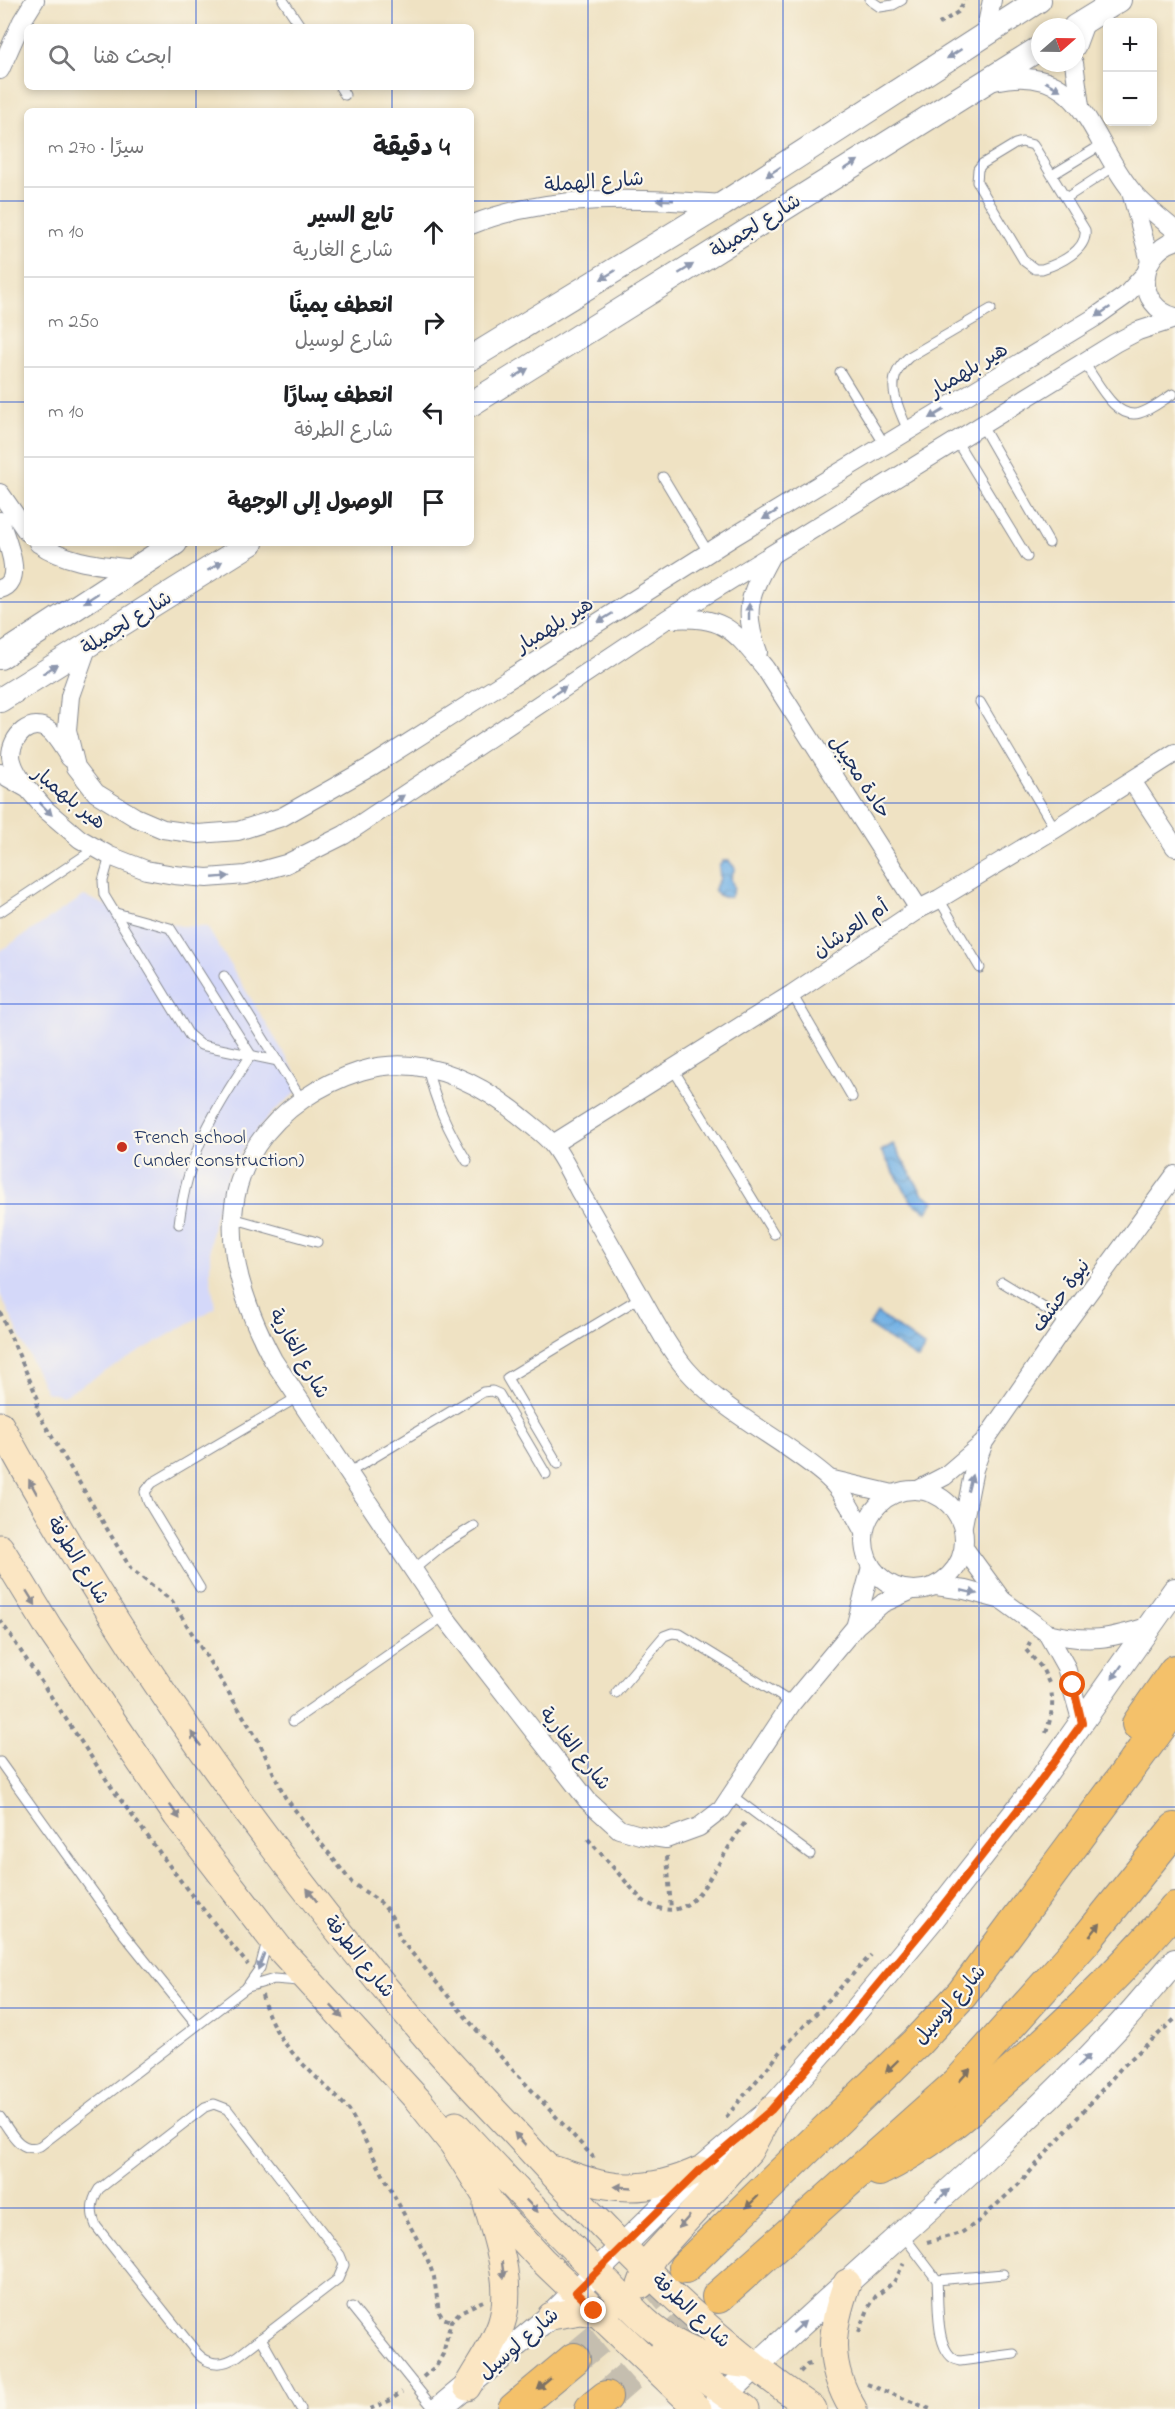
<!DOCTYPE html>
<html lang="ar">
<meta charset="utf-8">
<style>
:root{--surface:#fff;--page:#f2f2f2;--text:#202124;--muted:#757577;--line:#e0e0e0}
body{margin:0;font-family:"Indie Flower","Playpen Sans Arabic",sans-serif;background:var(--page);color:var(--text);direction:rtl}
.controls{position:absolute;right:18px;top:18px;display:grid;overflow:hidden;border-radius:9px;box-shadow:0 3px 9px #0003}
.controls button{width:54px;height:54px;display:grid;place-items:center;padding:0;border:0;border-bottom:2px solid var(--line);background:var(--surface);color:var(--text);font:30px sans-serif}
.compass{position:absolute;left:1031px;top:18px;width:54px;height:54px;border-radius:50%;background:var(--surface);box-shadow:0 3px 9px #0003;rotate:70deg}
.stop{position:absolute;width:18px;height:18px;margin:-14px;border:4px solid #ea580c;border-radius:50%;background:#fff}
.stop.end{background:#ea580c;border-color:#fff;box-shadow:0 2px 6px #0008}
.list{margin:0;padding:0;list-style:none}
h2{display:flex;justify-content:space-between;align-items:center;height:78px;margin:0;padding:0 24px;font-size:26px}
h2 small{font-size:20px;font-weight:400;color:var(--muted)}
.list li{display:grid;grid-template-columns:39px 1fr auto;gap:18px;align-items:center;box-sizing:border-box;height:90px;padding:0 24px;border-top:2px solid var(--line)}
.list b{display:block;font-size:22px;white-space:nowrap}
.list p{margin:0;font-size:20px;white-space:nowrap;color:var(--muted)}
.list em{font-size:20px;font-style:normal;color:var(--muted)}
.icon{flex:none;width:33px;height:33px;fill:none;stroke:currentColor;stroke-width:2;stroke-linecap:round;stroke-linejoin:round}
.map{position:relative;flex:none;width:1175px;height:2409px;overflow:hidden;direction:ltr}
.search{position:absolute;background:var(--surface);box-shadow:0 3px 9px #0003;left:24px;top:24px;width:450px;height:66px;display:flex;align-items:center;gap:15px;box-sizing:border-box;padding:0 21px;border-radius:9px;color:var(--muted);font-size:22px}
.panel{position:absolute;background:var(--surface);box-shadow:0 3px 9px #0003;left:24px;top:108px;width:450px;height:438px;border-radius:9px;direction:rtl}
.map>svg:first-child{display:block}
.built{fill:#d4d8f9}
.water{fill:url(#water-waves);stroke:#4670a1;stroke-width:1.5}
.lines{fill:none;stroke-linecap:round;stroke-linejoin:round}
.trunk-tunnel{stroke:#c5beaf;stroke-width:32;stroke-dasharray:32 16;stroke-linecap:butt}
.service-casing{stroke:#858890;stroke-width:11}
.minor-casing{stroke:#858890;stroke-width:20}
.tertiary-casing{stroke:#858890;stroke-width:26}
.secondary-casing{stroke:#858890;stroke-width:29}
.trunk-casing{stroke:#858890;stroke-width:34}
.path{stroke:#858890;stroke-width:4;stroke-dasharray:4.5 4.5;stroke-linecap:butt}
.service{stroke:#fff;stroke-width:9}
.minor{stroke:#fff;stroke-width:18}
.tertiary{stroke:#fff;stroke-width:24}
.secondary{stroke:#fbe6c3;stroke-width:27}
.trunk{stroke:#f4c16a;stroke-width:32}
.oneway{fill:#8d97ae}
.oneway2{fill:#8b8a90}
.oneway3{fill:#7d7163}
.route{stroke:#ea580c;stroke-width:8}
.grid{fill:none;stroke:#1d4ed8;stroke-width:1.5;stroke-opacity:0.55}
.poi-dot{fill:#c8321e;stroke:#fbf7ec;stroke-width:2}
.labels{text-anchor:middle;stroke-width:4.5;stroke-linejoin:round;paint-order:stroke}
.street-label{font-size:20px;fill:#1b2f5e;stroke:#fbf7ec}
.poi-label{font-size:20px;fill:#1b2f5e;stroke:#fbf7ec;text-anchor:start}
</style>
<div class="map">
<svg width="1175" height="2409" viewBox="0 0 1175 2409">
<defs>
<pattern id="water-waves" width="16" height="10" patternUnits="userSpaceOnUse" patternTransform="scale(1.5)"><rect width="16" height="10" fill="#71b0e4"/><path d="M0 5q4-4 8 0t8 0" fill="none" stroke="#5c90bc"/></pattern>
</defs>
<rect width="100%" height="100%" fill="#fbf7ec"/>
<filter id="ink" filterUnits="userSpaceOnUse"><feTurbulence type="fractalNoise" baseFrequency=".0167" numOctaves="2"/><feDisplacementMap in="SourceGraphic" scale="12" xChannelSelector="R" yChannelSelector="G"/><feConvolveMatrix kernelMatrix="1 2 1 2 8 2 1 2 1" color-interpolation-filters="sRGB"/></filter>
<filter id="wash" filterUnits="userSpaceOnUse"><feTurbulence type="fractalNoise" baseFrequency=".008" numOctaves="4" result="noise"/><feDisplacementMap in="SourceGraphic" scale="24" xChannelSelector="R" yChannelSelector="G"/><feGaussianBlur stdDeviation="1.35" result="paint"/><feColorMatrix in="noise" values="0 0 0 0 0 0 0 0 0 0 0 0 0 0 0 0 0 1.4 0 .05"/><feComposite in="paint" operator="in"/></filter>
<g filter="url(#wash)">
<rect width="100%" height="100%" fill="#efe2c3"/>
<polygon class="built" points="84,896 117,910 148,919 181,926 207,927 304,1086 272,1113 250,1139 229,1172 214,1217 210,1244 210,1274 215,1308 63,1396 46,1392 0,1294 0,951"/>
<g class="water">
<path d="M723,861H729L735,868L731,877C732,886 737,888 730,897C722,898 718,896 714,889L720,879L719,865Z"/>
<polygon points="893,1144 922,1193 934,1201 927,1212 912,1202 881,1151"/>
<polygon points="877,1313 925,1347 918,1359 869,1326"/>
</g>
</g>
<g filter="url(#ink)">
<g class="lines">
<g class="trunk-tunnel">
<polyline points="574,2359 684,2268"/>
<polyline points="606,2397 717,2298"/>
</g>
<g class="service-casing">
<g id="service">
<polyline points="283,0 301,27"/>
<polyline points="870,0 880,7 893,5 902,0"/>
<polyline points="340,87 345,95"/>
<path d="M1022,142L1033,145L1037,151L1085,230C1088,250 1059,264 1042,269H1035L1024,261L977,182L978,169L982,164L1015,144Z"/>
<polyline points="1052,175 1103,144"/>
<polyline points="1066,198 1115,166"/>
<path d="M1084,363C1097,380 1115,421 1140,413C1151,410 1163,400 1173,394"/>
<polyline points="840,372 885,445"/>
<polyline points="982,426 1049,543"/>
<path d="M908,431C897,403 882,380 909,357L991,309"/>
<polyline points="957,442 1027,557"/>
<polyline points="663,477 708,552"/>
<polyline points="980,702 1055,829"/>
<polyline points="110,856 103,881 104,895 189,1035 201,1045 278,1061"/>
<polyline points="939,899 980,968"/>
<polyline points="0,912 96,848"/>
<path d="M116,913L170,928L251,1055C213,1113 187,1154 179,1224"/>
<polyline points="224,976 301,1099"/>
<polyline points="792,994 852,1097"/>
<path d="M427,1068C436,1103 447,1129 467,1161"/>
<polyline points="673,1069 774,1234"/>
<polyline points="232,1218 317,1242"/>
<polyline points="1002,1282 1067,1322"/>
<polyline points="558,1464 507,1378 641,1297"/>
<polyline points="348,1473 483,1392 492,1391 499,1394 546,1474"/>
<polyline points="413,1570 442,1546 474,1526"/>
<polyline points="200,1588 148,1502 145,1492 152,1483 298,1397"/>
<polyline points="616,1693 664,1636 672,1633 680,1634 792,1703"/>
<polyline points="293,1721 444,1616"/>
<polyline points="0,1762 122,1932 197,2025"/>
<polyline points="731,1795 810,1854"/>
<polyline points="248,1987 274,1979 299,1981"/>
<path d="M214,2104L227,2109L340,2255L344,2265L338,2279L238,2356C223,2366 209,2366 197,2353L96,2226C90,2212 91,2201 99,2189L205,2107Z"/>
<path d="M0,2117C10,2131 20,2154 40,2146L246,1988L260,1968L267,1941"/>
<polyline points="903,2235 937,2280"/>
<path d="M1003,2274L937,2280C939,2302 934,2356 960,2361L1014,2354"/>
<polyline points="352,2307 434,2409"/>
<polyline points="261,2338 301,2409"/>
</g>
</g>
<g class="minor-casing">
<g id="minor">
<polyline points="985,34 992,0"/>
<polyline points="1076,47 1086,20"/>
<polyline points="1074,63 1080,106"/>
<polyline points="0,70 22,21 35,0"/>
<path d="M994,81C1084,61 1088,137 1131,190C1143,205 1160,218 1175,230"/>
<polyline points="1131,192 1150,261"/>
<path d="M471,225C550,193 639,198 723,204"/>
<path d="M1175,241C1137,254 1135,306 1175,317"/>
<polyline points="0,493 27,532"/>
<path d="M0,521C5,538 27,582 0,589"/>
<path d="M38,543C67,563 101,565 135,569"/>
<path d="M670,619C724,616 732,628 765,668L919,909"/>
<polyline points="88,645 70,696 67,730 76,767 96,793 135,817 163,829 198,834 238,831 282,817 372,766 733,537 1094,318 1125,296 1146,273"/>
<path d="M758,652C742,611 750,594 770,557"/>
<polyline points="0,773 28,789 46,810 80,839 110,856 146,870 174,875 207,878 246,875 286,864 344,835 667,619 1115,343 1138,331 1175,319"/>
<polyline points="1132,781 1175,847"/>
<path d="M25,786C19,776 12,768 11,756C11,737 31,716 50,731C57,737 64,750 70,758"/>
<polyline points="553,1144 792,994 919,909 939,899 1055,829 1175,753"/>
<polyline points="829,1479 893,1494"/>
<circle cx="914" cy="1540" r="50"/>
<polyline points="918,1490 945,1476 981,1445"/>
<polyline points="963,1525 974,1469 984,1442 1067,1322 1175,1175"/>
<path d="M864,1532C854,1514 843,1492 828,1478C784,1439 726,1415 686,1369C668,1347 654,1321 640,1296C620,1261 600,1226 580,1192C572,1177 564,1159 553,1145C547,1137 537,1130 529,1123C482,1083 424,1052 361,1071C320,1084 281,1109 257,1145C211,1214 238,1294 273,1360L444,1616L588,1801L619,1829L640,1835L666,1839L699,1827L722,1809L792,1703L856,1626L883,1603L910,1591"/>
<polyline points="964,1548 1002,1600"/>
<polyline points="936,1586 965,1590 1002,1600 1047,1633 1066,1667 1082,1723"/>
<polyline points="856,1624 871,1567"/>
<path d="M1047,1633C1090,1643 1109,1639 1150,1626"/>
</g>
</g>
<g class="tertiary-casing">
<g id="tertiary">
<polyline points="1075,27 1119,0"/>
<polyline points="471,358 723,204 1039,0"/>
<polyline points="471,404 1040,48"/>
<polyline points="0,657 175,543"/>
<polyline points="0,700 251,543"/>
<polyline points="439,2409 551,2316 700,2170 771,2110 826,2047 933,1918 1038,1784 1175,1590"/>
<path d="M711,2409C843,2280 989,2164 1115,2030C1136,2008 1155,1984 1175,1961"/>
</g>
</g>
<g class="secondary-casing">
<g id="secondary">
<path d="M0,1425C118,1642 263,1846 423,2033C453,2068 484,2100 515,2133C606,2232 701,2333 813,2409"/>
<polyline points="0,1548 49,1628 177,1816 279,1948 417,2099 453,2144 491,2204 501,2216 542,2260 698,2409"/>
<path d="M456,2125C505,2178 554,2230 606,2281C627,2302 647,2327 674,2342C698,2356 724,2363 752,2365"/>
<path d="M548,2168C567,2173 586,2182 606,2185C639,2191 670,2184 700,2170"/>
<path d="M847,2283C830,2330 826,2364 853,2409"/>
<polyline points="641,2285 649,2263 654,2255 749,2151 771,2110"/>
<polyline points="551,2316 581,2311 607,2314"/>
<polyline points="664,2350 746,2409"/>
<path d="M467,2387C478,2367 493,2347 501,2325C514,2287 498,2242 487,2205"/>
</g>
</g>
<g class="trunk-casing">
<g id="trunk">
<polyline points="1138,1724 1175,1671"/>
<path d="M879,2170C927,2147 965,2114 1004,2079C1065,2026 1123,1970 1175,1908"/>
<polyline points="685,2267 916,2043 962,1994 1175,1707"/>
<polyline points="718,2297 957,2084 1086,1940 1175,1829"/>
<polyline points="514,2409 574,2359"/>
<polyline points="591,2409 606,2397"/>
</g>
</g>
<g class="path">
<polyline points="939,24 958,12 965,0"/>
<polyline points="0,1312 38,1399 36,1410 131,1569 172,1601 258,1740 285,1797 352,1883 379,1901 388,1911 395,1922 400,1939 480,2034 594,2158"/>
<polyline points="0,1620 114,1791 186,1888 248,1965"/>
<polyline points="1030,1642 1026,1650 1042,1668 1049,1683"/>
<path d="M1046,1733C1051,1718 1054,1706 1051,1690"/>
<path d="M588,1839L642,1900C683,1926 699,1895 718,1865C727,1850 736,1835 746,1821"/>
<polyline points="667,1856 671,1909"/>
<path d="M262,1995C275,2049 315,2072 349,2110L427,2258L434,2277L439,2312L443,2318L451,2321"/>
<polyline points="726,2117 789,2042 871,1955"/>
<polyline points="927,2242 961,2233 979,2221 1021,2182 1121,2068 1175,2019"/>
<polyline points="859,2332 869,2307 876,2296 894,2282 904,2263"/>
<polyline points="800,2372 807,2365 814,2363"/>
<polyline points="423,2377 437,2365 443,2354 451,2321 460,2312 483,2301"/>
<polyline points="867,2384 930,2409"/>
<polyline points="370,2409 389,2401 402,2392"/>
</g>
<use href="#service" class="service"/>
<use href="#minor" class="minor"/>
<use href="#tertiary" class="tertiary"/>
<use href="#secondary" class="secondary"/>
<use href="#trunk" class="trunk"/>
</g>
<defs><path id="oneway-solid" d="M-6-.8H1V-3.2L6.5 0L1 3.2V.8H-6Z" transform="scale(1.5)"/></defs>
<g class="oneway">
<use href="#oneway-solid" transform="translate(954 54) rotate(147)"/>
<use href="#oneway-solid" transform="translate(1053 86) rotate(29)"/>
<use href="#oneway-solid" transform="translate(851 165) rotate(-32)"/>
<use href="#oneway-solid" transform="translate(773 172) rotate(147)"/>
<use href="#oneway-solid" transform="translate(665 200) rotate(-178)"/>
<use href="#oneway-solid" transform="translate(686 269) rotate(-32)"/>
<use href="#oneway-solid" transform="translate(608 275) rotate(149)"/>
<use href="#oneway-solid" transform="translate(1103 312) rotate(146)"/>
<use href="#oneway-solid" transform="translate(521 373) rotate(-32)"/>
<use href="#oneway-solid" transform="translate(937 414) rotate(149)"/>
<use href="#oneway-solid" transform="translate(770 515) rotate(149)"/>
<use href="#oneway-solid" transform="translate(215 566) rotate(-32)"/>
<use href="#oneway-solid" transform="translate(91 598) rotate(147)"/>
<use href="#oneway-solid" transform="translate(749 612) rotate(-90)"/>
<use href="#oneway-solid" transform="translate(605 618) rotate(148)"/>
<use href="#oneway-solid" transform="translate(50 669) rotate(-32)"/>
<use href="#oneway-solid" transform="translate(559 691) rotate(-34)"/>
<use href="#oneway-solid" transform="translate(397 800) rotate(-34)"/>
<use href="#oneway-solid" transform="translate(46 809) rotate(45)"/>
<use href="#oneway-solid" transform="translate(221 877) rotate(-5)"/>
<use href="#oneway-solid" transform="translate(970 1483) rotate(-76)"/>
<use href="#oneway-solid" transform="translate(969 1592) rotate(13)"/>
<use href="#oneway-solid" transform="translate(1117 1672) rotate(125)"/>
<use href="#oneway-solid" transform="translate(261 1962) rotate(111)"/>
<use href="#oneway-solid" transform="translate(1084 2061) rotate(-45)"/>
<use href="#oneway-solid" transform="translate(943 2195) rotate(-42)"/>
<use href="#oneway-solid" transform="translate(799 2327) rotate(-42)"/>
</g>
<g class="oneway2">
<use href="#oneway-solid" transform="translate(33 1487) rotate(-119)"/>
<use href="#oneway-solid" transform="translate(31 1598) rotate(58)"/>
<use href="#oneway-solid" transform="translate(196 1739) rotate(-125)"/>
<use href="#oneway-solid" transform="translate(175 1812) rotate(55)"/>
<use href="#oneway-solid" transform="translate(312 1895) rotate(-127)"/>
<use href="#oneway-solid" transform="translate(337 2012) rotate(47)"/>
<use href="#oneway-solid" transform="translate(520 2139) rotate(-133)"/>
<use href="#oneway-solid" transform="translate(623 2187) rotate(-177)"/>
<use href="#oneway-solid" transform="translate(532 2206) rotate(46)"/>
<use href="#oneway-solid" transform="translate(684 2222) rotate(132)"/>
<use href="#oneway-solid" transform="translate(503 2270) rotate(82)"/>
</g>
<g class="oneway3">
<use href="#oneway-solid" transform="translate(1095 1930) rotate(-51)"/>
<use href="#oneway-solid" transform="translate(892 2066) rotate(136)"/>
<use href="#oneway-solid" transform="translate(965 2075) rotate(-48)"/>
<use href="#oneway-solid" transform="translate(752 2202) rotate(136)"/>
<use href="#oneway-solid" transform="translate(544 2384) rotate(140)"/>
</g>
</g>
<g class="lines" filter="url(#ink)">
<polyline class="route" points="594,2311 597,2312 576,2292 700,2170 771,2110 826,2047 933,1918 1038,1784 1082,1723 1073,1685"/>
</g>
<path class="grid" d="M196,0V27M392,0V27M588,0V2409M783,0V2409M979,0V2409M196,87V111M392,87V111M0,201H27M471,201H1175M0,402H27M471,402H1175M196,543V2409M392,543V2409M0,602H1175M0,803H1175M0,1004H1175M0,1204H1175M0,1405H1175M0,1606H1175M0,1807H1175M0,2008H1175M0,2208H1175"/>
<circle class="poi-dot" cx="122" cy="1147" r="6"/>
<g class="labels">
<g class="street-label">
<text transform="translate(594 181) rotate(-4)" y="7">شارع الهملة</text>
<text transform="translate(755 225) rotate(-32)" y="7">شارع لجميلة</text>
<text transform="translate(968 369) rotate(-31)" y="7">هير بلهمبار</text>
<text transform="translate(126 622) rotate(-32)" y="7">شارع لجميلة</text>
<text transform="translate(554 624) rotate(-32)" y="7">هير بلهمبار</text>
<text transform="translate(861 776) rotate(57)" y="7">حادة مجيبل</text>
<text transform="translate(70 797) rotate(39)" y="7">هير بلهمبار</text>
<text transform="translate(850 928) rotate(-34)" y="7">أم العرشان</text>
<text transform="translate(1060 1295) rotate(-54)" y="7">نيوة حشف</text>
<text transform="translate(300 1353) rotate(60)" y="7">شارع الغارية</text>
<text transform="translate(79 1560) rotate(58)" y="7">شارع الطرفة</text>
<text transform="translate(576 1748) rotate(51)" y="7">شارع الغارية</text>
<text transform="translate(360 1956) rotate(51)" y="7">شارع الطرفة</text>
<text transform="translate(949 2004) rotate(-49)" y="7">شارع لوسيل</text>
<text transform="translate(692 2310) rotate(43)" y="7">شارع الطرفة</text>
<text transform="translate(518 2343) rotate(-41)" y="7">شارع لوسيل</text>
</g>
<g class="poi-label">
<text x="134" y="1143">French school<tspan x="134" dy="23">(under construction)</tspan></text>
</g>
</g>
</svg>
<div class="controls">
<button>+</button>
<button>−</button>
</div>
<svg class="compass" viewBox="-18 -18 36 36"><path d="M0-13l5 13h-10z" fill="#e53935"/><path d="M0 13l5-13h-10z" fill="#757577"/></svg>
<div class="stop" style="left:1073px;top:1685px"></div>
<div class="stop end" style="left:594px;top:2311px"></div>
<div class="search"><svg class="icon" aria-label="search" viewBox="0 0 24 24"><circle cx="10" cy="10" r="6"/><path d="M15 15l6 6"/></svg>ابحث هنا</div>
<section class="panel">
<h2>4 دقيقة<small>سيرًا · 270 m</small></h2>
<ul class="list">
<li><svg class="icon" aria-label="ahead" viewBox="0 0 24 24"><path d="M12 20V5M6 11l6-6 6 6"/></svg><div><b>تابع السير</b><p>شارع الغارية</p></div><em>10 m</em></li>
<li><svg class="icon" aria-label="right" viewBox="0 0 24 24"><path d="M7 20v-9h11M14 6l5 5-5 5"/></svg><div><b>انعطف يمينًا</b><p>شارع لوسيل</p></div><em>250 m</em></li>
<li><svg class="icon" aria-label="left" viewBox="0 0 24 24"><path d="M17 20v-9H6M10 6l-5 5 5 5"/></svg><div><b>انعطف يسارًا</b><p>شارع الطرفة</p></div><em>10 m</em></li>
<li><svg class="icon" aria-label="arrive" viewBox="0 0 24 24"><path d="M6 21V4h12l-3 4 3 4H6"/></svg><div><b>الوصول إلى الوجهة</b></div></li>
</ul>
</section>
</div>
